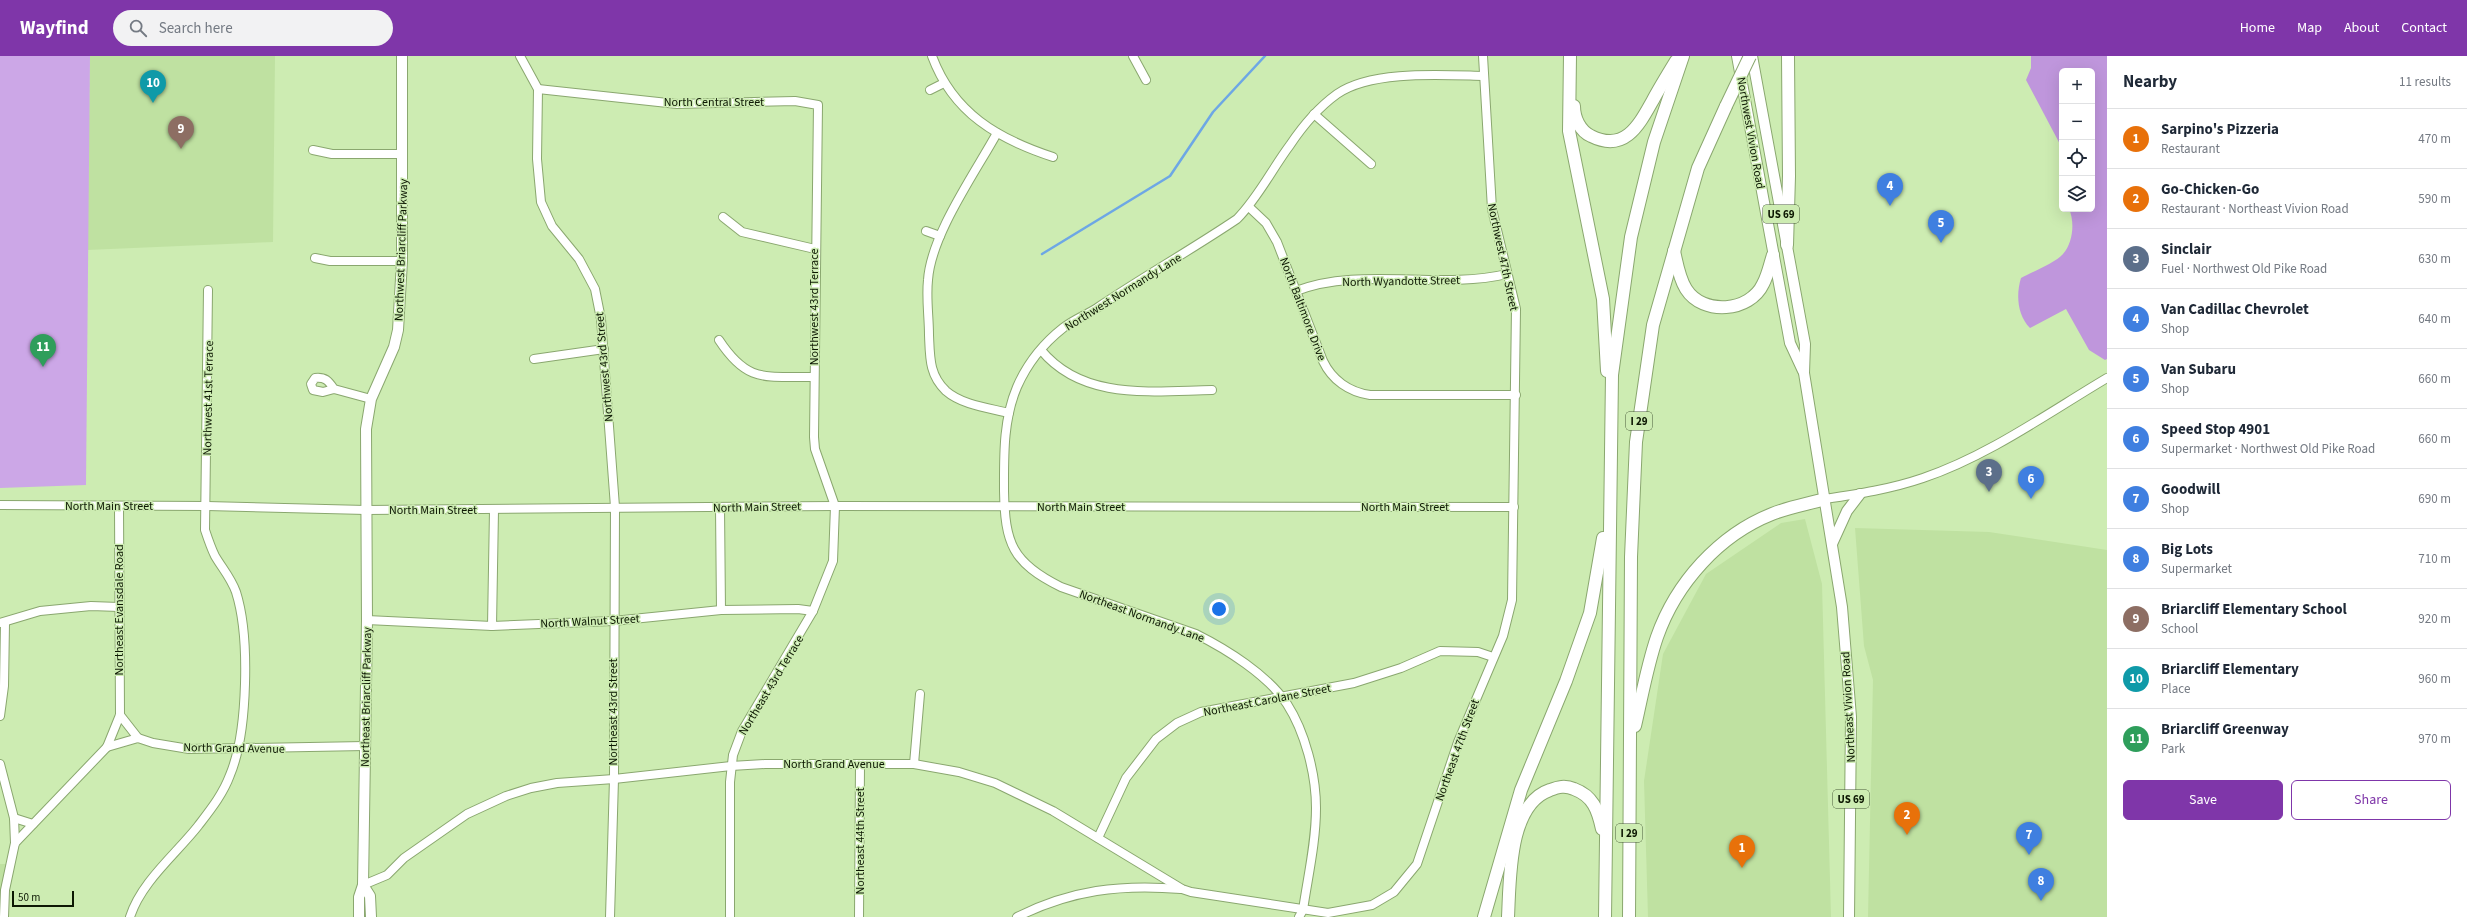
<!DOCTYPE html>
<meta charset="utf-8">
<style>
:root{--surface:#fff;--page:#f2f2f3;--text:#1f2937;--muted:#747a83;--line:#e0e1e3;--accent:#7f36a9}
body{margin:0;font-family:"Source Sans 3",sans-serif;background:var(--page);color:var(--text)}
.controls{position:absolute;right:12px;top:12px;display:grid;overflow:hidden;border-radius:6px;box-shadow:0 4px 16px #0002}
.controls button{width:36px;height:36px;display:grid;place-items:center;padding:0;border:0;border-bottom:1px solid var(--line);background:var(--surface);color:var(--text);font:20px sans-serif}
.scale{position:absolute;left:12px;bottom:10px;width:62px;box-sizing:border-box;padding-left:4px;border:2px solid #0d1803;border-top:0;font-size:11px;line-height:14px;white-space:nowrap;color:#0d1803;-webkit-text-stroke:3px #cdecb2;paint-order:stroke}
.you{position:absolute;left:1219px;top:553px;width:14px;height:14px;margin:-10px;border:3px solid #fff;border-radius:50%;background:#1a73e8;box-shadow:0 0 0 6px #1a73e833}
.badge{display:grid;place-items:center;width:26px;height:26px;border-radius:50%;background:var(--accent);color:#fff;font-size:13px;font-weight:700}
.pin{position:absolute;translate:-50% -33px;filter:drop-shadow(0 1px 2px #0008)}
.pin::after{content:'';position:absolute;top:21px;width:14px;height:12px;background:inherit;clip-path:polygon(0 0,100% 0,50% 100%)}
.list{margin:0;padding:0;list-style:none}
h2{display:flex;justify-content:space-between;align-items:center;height:52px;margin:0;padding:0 16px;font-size:17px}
h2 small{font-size:13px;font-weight:400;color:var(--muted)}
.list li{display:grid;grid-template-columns:26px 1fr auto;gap:12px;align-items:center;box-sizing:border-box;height:60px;padding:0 16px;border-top:1px solid var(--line)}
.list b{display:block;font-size:15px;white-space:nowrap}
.list p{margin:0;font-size:13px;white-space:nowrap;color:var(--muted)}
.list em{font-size:13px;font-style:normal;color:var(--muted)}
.actions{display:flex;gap:8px;padding:12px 16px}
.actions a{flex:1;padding:9px 0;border:1px solid var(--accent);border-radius:6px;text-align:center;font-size:14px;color:var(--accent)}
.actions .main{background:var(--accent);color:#fff}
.icon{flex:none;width:22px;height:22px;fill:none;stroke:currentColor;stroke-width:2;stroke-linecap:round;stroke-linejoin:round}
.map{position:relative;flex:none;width:2107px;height:861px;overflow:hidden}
header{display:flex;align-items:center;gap:24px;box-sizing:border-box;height:56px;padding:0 20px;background:var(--accent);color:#fff}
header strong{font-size:19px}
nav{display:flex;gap:22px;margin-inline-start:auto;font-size:14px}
.search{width:280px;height:36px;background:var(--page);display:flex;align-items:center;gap:10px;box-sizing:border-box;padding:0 14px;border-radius:22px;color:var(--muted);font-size:15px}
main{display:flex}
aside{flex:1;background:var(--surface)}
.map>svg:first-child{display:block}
.built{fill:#bfe1a1}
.green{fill:#cca7e7}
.forest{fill:#bf96dc}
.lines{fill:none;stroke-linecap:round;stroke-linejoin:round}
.stream{stroke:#6da7e5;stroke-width:2.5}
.minor-casing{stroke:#8aa76f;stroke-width:10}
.major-casing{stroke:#8aa76f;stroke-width:12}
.highway-casing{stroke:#8aa76f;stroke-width:14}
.minor{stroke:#fff;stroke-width:8}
.major{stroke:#fff;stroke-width:10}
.highway{stroke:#fff;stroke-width:12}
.highway-bridge-casing{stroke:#8aa76f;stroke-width:14;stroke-linecap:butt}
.highway-bridge{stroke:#fff;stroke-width:12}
.labels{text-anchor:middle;stroke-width:3;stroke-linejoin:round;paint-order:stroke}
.shield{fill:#cdecb2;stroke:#475838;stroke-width:1}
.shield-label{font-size:11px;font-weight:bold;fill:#0d1803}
.street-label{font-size:12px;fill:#0d1803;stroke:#cdecb2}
</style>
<header>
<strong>Wayfind</strong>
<div class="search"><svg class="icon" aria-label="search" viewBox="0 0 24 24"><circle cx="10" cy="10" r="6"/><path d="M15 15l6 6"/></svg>Search here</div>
<nav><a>Home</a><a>Map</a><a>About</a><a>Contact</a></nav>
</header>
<main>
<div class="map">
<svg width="2107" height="861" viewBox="0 0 2107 861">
<rect width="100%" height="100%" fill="#cdecb2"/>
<g class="built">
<polygon points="90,0 275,0 273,186 87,194"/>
<polygon points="1805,463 1822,528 1831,861 1648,861 1644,725 1663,598 1706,518 1781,467"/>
<polygon points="1855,472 1989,476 2107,494 2107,861 1868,861 1873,624 1864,590"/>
<polygon points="0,808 6,808 0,840"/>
</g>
<polygon class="green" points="0,0 90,0 86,429 0,432"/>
<path class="forest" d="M2031,0H2107V303L2105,304L2089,294L2066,253L2030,272C2017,259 2016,238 2021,222C2032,216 2055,207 2063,198C2073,187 2075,166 2069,153H2092V15H2062V92L2026,24L2031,12Z"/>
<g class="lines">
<polyline class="stream" points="1042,198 1170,120 1213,56 1265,0"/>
<g class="minor-casing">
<g id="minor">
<polyline points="520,0 538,33 537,103 541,146 552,170 579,203 595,233 601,263 615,451 614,723 610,861"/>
<path d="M932,0C953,57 998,83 1053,101"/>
<polyline points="1133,0 1146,24"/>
<polyline points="538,33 677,48 795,45 818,49 814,381 815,393 835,450 833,505 813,555 742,675 733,699 730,726 730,861"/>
<polyline points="930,34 944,27"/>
<polyline points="1314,58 1371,108"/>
<path d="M997,77C975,117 931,179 928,224C926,242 929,261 929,279C930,301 929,319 946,335C962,349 989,352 1009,357"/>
<polyline points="313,94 332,98 403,98"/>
<path d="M1249,151L1266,167L1277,186L1323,305C1332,324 1349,336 1370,339H1516"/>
<polyline points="723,161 742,176 815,193"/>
<polyline points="926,175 940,180"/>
<polyline points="315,202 330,205 402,205"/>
<path d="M1296,235C1359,210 1439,234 1507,218"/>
<path d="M719,284C748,328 765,320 814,321"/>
<path d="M1041,294C1083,345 1152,335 1212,334"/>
<polyline points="534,303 604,293"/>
<path d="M334,333C328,324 325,321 315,322L311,328L313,334L323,336L334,333L371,343"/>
<path d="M1825,443C1858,438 1891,433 1923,422C1988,400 2048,357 2107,322"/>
<polyline points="0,449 207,450 366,454 835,450 1514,451"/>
<polyline points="720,452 721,554"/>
<polyline points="367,564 492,570 613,565 721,554 798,553 813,555"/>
<polyline points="0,567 40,555 91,550 119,551"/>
<polyline points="492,570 494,454"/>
<polyline points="120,659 138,682"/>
<polyline points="0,660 4,630 5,567"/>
<polyline points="107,691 138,682 153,687 189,693 365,690"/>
<polyline points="0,708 14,762 15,787"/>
<polyline points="914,708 920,638"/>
<polyline points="14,762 33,768"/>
<polyline points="1098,782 1126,722 1156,683 1177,667 1201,656 1354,627 1401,612 1440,595 1478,596 1493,601"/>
<polyline points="363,829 387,819 404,802 467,758 506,740 531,732 557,727 614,723 731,710 765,708 914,708 959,716 995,727 1053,755 1182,833 1191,836 1328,857 1372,849 1394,836 1417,808 1458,686 1503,580 1512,544 1516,253 1492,153 1483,0"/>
<polyline points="4,861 5,834 15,787 107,691 120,659 119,450"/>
<path d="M130,861C141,826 176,798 198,770C211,753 223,738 230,719C248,676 250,580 236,536C231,522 222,512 215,500C211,492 208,483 205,474L208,234"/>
<polyline points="859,861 860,708"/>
<path d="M1017,861C1071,834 1120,828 1181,833"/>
<path d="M1299,861L1303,854C1308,820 1316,786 1316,752C1316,718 1305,676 1287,648C1268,619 1226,593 1196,578L1061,531C1012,507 1005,487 1004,435C1004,400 1003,364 1017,331C1027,308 1044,287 1063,272C1073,264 1086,259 1097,252C1143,221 1191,194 1237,163C1258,142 1272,113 1290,89C1302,71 1319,51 1337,38C1371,14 1442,19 1483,20"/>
</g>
</g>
<g class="major-casing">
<g id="major">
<polyline points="1737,0 1790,287 1803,315"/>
<polyline points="1752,0 1805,288 1804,317 1842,551 1851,661 1849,861"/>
<polyline points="1832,488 1847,455 1860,438"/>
<polyline points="363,829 370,840 371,861"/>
<polyline points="359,861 359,841 363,829 367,564 366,373 371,343 394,291 398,274 402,205 402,0"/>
</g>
</g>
<g class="highway-casing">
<g id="highway">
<polyline points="1570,0 1569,75 1603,243 1607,315"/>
<path d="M1574,50C1574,62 1580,75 1591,80C1625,97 1639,69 1653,44C1660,31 1668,18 1676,5"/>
<polyline points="1787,189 1789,120 1788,0"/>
<path d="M1674,195C1677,208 1679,222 1686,233C1703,260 1750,256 1763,228C1768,219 1770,208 1773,199"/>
<path d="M1635,670C1642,640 1647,610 1657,581C1676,527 1719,479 1772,458C1789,451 1808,448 1825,443"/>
<polyline points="1484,861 1521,734 1566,625 1590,557 1603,482"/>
<path d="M1508,861C1510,824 1508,748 1550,734C1558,731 1565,729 1574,733C1593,740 1598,754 1602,773"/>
<polyline points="1605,861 1612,319 1631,181 1654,86 1683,0"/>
<polyline points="1629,861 1631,501 1636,386 1653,269 1698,112 1726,50"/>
</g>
</g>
<use href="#minor" class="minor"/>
<use href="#major" class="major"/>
<use href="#highway" class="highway"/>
<g class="highway-bridge-casing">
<polyline id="highway-bridge" points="1726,50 1750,0"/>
</g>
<use href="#highway-bridge" class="highway-bridge"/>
</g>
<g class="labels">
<g class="shield">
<rect x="1763" y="149" width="36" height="18" rx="3"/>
<rect x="1626" y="356" width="26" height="18" rx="3"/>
<rect x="1833" y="734" width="36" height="18" rx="3"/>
<rect x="1616" y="768" width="26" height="18" rx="3"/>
</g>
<g class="shield-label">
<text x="1781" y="162">US 69</text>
<text x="1639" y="369">I 29</text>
<text x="1851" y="747">US 69</text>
<text x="1629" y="781">I 29</text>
</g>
<g class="street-label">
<text x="714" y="50">North Central Street</text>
<text transform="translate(1751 77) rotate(80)" y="4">Northwest Vivion Road</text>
<text transform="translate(401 194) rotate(-88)" y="4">Northwest Briarcliff Parkway</text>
<text transform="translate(1503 201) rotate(78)" y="4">Northwest 47th Street</text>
<text transform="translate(1401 225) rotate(-1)" y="4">North Wyandotte Street</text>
<text transform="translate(1123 236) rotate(-32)" y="4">Northwest Normandy Lane</text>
<text transform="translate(814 251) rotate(-90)" y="4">Northwest 43rd Terrace</text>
<text transform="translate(1303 253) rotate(69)" y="4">North Baltimore Drive</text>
<text transform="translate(604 311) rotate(-95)" y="4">Northwest 43rd Street</text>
<text transform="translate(208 342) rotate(-89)" y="4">Northwest 41st Terrace</text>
<text x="109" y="454">North Main Street</text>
<text transform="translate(757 451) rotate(-1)" y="4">North Main Street</text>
<text x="1081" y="455">North Main Street</text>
<text x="1405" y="455">North Main Street</text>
<text x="433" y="458">North Main Street</text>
<text transform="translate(119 554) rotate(-90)" y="4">Northeast Evansdale Road</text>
<text transform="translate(1142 560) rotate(20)" y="4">Northeast Normandy Lane</text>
<text transform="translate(590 565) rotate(-3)" y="4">North Walnut Street</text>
<text transform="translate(771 629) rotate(-59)" y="4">Northeast 43rd Terrace</text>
<text transform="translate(366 641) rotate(-89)" y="4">Northeast Briarcliff Parkway</text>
<text transform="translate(1267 644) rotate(-11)" y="4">Northeast Carolane Street</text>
<text transform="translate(1848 651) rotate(-93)" y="4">Northeast Vivion Road</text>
<text transform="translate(613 656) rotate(-90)" y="4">Northeast 43rd Street</text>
<text transform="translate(234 692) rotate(1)" y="4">North Grand Avenue</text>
<text transform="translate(1457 694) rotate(-70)" y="4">Northeast 47th Street</text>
<text x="834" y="712">North Grand Avenue</text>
<text transform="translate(860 785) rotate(-90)" y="4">Northeast 44th Street</text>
</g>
</g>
</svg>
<div class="controls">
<button>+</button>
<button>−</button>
<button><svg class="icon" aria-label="locate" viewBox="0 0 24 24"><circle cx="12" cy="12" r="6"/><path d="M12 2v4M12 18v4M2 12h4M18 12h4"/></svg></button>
<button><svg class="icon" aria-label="layers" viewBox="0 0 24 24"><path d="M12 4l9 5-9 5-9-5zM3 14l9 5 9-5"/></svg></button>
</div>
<div class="scale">50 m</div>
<div class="you"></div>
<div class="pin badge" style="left:1742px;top:812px;background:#e8710a">1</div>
<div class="pin badge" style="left:1907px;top:779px;background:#e8710a">2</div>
<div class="pin badge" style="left:1989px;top:436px;background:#5c6f8a">3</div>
<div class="pin badge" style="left:1890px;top:150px;background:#3f7fe0">4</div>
<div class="pin badge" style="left:1941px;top:187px;background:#3f7fe0">5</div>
<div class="pin badge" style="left:2031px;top:443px;background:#3f7fe0">6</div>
<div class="pin badge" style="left:2029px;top:799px;background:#3f7fe0">7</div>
<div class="pin badge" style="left:2041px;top:845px;background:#3f7fe0">8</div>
<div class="pin badge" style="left:181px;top:93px;background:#8d6e63">9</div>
<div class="pin badge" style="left:153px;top:47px;background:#0f9aa8">10</div>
<div class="pin badge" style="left:43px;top:311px;background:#2e9e5b">11</div>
</div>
<aside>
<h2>Nearby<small>11 results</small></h2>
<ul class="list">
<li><span class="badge" style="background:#e8710a">1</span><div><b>Sarpino's Pizzeria</b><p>Restaurant</p></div><em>470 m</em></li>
<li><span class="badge" style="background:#e8710a">2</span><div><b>Go-Chicken-Go</b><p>Restaurant · Northeast Vivion Road</p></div><em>590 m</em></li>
<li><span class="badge" style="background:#5c6f8a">3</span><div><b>Sinclair</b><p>Fuel · Northwest Old Pike Road</p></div><em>630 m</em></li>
<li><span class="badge" style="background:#3f7fe0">4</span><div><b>Van Cadillac Chevrolet</b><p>Shop</p></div><em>640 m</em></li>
<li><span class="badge" style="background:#3f7fe0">5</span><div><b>Van Subaru</b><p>Shop</p></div><em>660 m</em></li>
<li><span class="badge" style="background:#3f7fe0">6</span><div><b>Speed Stop 4901</b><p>Supermarket · Northwest Old Pike Road</p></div><em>660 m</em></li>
<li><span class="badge" style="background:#3f7fe0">7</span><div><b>Goodwill</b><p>Shop</p></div><em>690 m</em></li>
<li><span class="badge" style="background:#3f7fe0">8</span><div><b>Big Lots</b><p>Supermarket</p></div><em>710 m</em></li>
<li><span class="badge" style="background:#8d6e63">9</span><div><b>Briarcliff Elementary School</b><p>School</p></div><em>920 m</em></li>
<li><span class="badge" style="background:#0f9aa8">10</span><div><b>Briarcliff Elementary</b><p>Place</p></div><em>960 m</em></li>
<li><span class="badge" style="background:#2e9e5b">11</span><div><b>Briarcliff Greenway</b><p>Park</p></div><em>970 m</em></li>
</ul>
<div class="actions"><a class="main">Save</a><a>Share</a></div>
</aside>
</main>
